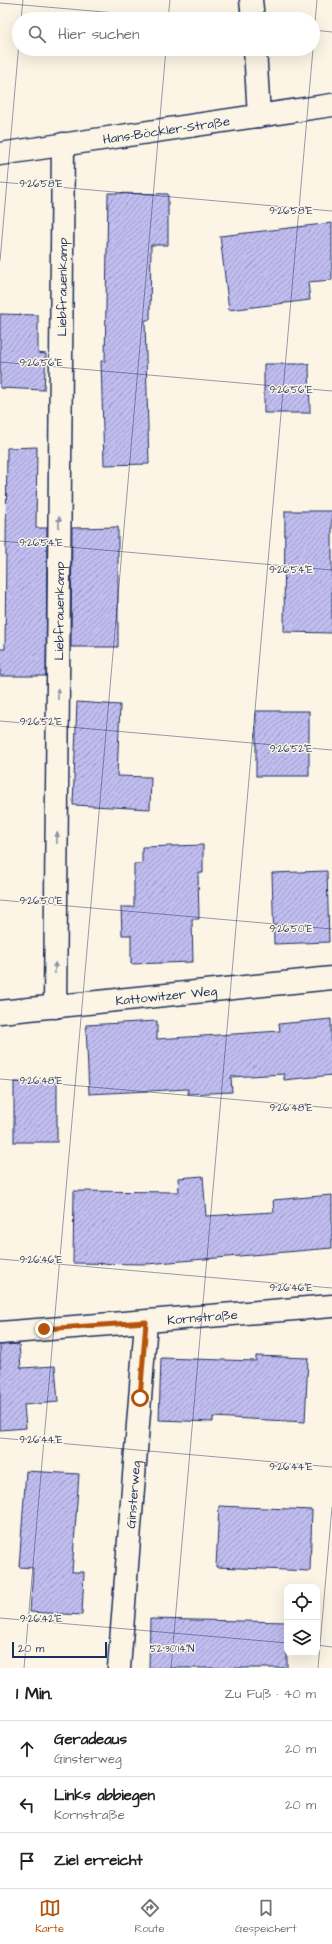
<!DOCTYPE html>
<html lang="de">
<meta charset="utf-8">
<style>
:root{--surface:#fff;--page:#f2f2f2;--text:#202124;--muted:#757577;--line:#e0e0e0;--accent:#b45309}
body{margin:0;font-family:"Architects Daughter",sans-serif;background:var(--page);color:var(--text)}
.controls{position:absolute;right:12px;bottom:12px;display:grid;overflow:hidden;border-radius:8px;box-shadow:0 4px 16px #0002}
.controls button{width:36px;height:36px;display:grid;place-items:center;padding:0;border:0;border-bottom:1px solid var(--line);background:var(--surface);color:var(--text);font:20px sans-serif}
.scale{position:absolute;left:12px;bottom:10px;width:95px;box-sizing:border-box;padding-left:4px;border:2px solid #1b2f5e;border-top:0;font-size:11px;line-height:14px;white-space:nowrap;color:#1b2f5e;-webkit-text-stroke:3px #fcf5e5;paint-order:stroke}
.stop{position:absolute;width:12px;height:12px;margin:-9px;border:3px solid #b45309;border-radius:50%;background:#fff}
.stop.end{background:#b45309;border-color:#fff;box-shadow:0 1px 4px #0008}
.list{margin:0;padding:0;list-style:none}
h2{display:flex;justify-content:space-between;align-items:center;height:52px;margin:0;padding:0 16px;font-size:17px}
h2 small{font-size:13px;font-weight:400;color:var(--muted)}
.list li{display:grid;grid-template-columns:26px 1fr auto;gap:12px;align-items:center;box-sizing:border-box;height:56px;padding:0 16px;border-top:1px solid var(--line)}
.list b{display:block;font-size:15px;white-space:nowrap}
.list p{margin:0;font-size:13px;white-space:nowrap;color:var(--muted)}
.list em{font-size:13px;font-style:normal;color:var(--muted)}
.icon{flex:none;width:22px;height:22px;fill:none;stroke:currentColor;stroke-width:2;stroke-linecap:round;stroke-linejoin:round}
.map{position:relative;flex:none;width:332px;height:1668px;overflow:hidden}
.search{position:absolute;background:var(--surface);box-shadow:0 4px 16px #0002;left:12px;right:12px;top:12px;height:44px;display:flex;align-items:center;gap:10px;box-sizing:border-box;padding:0 14px;border-radius:22px;color:var(--muted);font-size:15px}
.sheet{height:220px;background:var(--surface)}
nav{display:flex;justify-content:space-around;align-items:center;box-sizing:border-box;height:56px;border-top:1px solid var(--line);background:var(--surface);font-size:11px;color:var(--muted)}
nav a{display:grid;justify-items:center;gap:2px}
nav .on{color:var(--accent)}
.map>svg:first-child{display:block}
.building{fill:url(#building-hatch);stroke:#1b2f5e}
.lines{fill:none;stroke-linecap:round;stroke-linejoin:round}
.minor-casing{stroke:#1b2f5e;stroke-width:25}
.minor{stroke:#fcf5e5;stroke-width:22}
.oneway{fill:#8c92a2}
.route{stroke:#b45309;stroke-width:5}
.ticks{fill:none;stroke:#1b2f5e;stroke-width:1;stroke-opacity:0.45}
.labels{text-anchor:middle;stroke-width:3;stroke-linejoin:round;paint-order:stroke}
.street-label{font-size:13px;fill:#1b2f5e;stroke:#fcf5e5}
.ticks-label{font-size:10px;text-anchor:middle;fill:#1b2f5e;stroke:#fcf5e5;stroke-width:3;stroke-linejoin:round;paint-order:stroke}
</style>
<div class="map">
<svg width="332" height="1668" viewBox="0 0 332 1668">
<defs>
<pattern id="building-hatch" width="6" height="6" patternUnits="userSpaceOnUse"><rect width="6" height="6" fill="#c1bdef"/><path d="M-1 1l2-2M0 6l6-6M5 7l2-2" fill="none" stroke="#9c9ac5"/></pattern>
</defs>
<rect width="100%" height="100%" fill="#fcf5e5"/>
<filter id="ink" filterUnits="userSpaceOnUse"><feTurbulence type="fractalNoise" baseFrequency=".025" numOctaves="2"/><feDisplacementMap in="SourceGraphic" scale="8" xChannelSelector="R" yChannelSelector="G"/><feConvolveMatrix kernelMatrix="1 2 1 2 8 2 1 2 1" color-interpolation-filters="sRGB"/></filter>
<g filter="url(#ink)">
<g class="building">
<polygon points="108,193 168,194 168,245 151,245 150,320 145,320 149,464 104,465 101,361 105,361"/>
<polygon points="332,223 332,280 308,282 310,300 229,310 220,236"/>
<polygon points="0,314 38,315 38,353 46,354 44,390 0,388"/>
<polygon points="264,364 309,364 310,413 264,413"/>
<polygon points="37,447 36,528 47,528 46,676 0,676 0,649 5,649 7,448"/>
<polygon points="285,511 332,511 332,633 284,632"/>
<polygon points="118,527 118,647 71,647 72,528"/>
<polygon points="77,702 120,705 117,776 151,777 150,809 73,805"/>
<rect x="256" y="711" width="53" height="65"/>
<polygon points="203,845 203,873 198,873 199,919 192,919 193,962 131,964 131,935 122,935 121,907 134,907 134,864 142,864 142,847"/>
<polygon points="327,871 329,942 274,944 272,873"/>
<polygon points="331,1019 332,1075 284,1080 284,1074 231,1077 232,1092 188,1094 188,1089 89,1094 86,1025 157,1021 157,1039 280,1031 279,1024"/>
<rect x="14" y="1082" width="43" height="60"/>
<polygon points="203,1176 206,1216 274,1212 273,1200 332,1195 332,1248 147,1264 73,1263 74,1191 179,1192 178,1178"/>
<polygon points="19,1344 21,1368 55,1366 58,1402 24,1405 26,1428 0,1430 0,1345"/>
<polygon points="256,1356 308,1358 305,1422 213,1417 213,1422 159,1420 161,1358 256,1361"/>
<polygon points="26,1471 79,1474 72,1572 84,1572 82,1615 30,1612 33,1568 19,1567"/>
<polygon points="219,1506 312,1510 310,1571 216,1567"/>
<polygon points="150,1619 287,1622 287,1668 149,1668"/>
</g>
<g class="lines">
<g class="minor-casing">
<g id="minor">
<polyline points="251,0 253,19"/>
<polyline points="255,49 259,116"/>
<path id="s1" d="M0,154L332,105"/>
<path id="s2" d="M55,1007L63,144"/>
<path id="s3" d="M0,1012L332,978"/>
<path id="s4" d="M0,1333L332,1306"/>
<path id="s5" d="M119,1668L146,1322"/>
</g>
</g>
<use href="#minor" class="minor"/>
</g>
<defs><path id="oneway-solid" d="M-6-.8H1V-3.2L6.5 0L1 3.2V.8H-6Z"/></defs>
<g class="oneway">
<use href="#oneway-solid" transform="translate(59 522) rotate(-89)"/>
<use href="#oneway-solid" transform="translate(58 694) rotate(-89)"/>
<use href="#oneway-solid" transform="translate(57 838) rotate(-89)"/>
<use href="#oneway-solid" transform="translate(55 968) rotate(-89)"/>
</g>
</g>
<g class="lines" filter="url(#ink)">
<polyline class="route" points="44,1329 146,1322 140,1398"/>
</g>
<path class="ticks" d="M0,3L185,19M21,19L23,0M168,19L170,0M313,30L332,32M313,44L317,0M0,182L332,211M0,261L19,43M0,362L332,391M0,541L332,570M0,721L332,750M0,900L332,929M0,1079L332,1108M0,1259L332,1288M0,1438L332,1467M0,1618L287,1643M317,1645L332,1647M24,1668L166,49M171,1668L313,49M318,1668L332,1507"/>
<g class="labels">
<g class="street-label">
<text dy="5" stroke="none"><textPath href="#s1" startOffset="168">Hans-Böckler-Straße</textPath></text>
<text dy="5" stroke="none"><textPath href="#s2" startOffset="720">Liebfrauenkamp</textPath></text>
<text dy="5" stroke="none"><textPath href="#s2" startOffset="396">Liebfrauenkamp</textPath></text>
<text dy="5" stroke="none"><textPath href="#s3" startOffset="167">Kattowitzer Weg</textPath></text>
<text dy="5" stroke="none"><textPath href="#s4" startOffset="203">Kornstraße</textPath></text>
<text dy="5" stroke="none"><textPath href="#s5" startOffset="174">Ginsterweg</textPath></text>
</g>
</g>
<g class="ticks-label">
<text x="41" y="187">9°26'58"E</text>
<text x="291" y="214">9°26'58"E</text>
<text x="41" y="366">9°26'56"E</text>
<text x="291" y="393">9°26'56"E</text>
<text x="41" y="546">9°26'54"E</text>
<text x="291" y="573">9°26'54"E</text>
<text x="41" y="725">9°26'52"E</text>
<text x="291" y="752">9°26'52"E</text>
<text x="41" y="904">9°26'50"E</text>
<text x="291" y="932">9°26'50"E</text>
<text x="41" y="1084">9°26'48"E</text>
<text x="291" y="1111">9°26'48"E</text>
<text x="41" y="1263">9°26'46"E</text>
<text x="291" y="1291">9°26'46"E</text>
<text x="41" y="1443">9°26'44"E</text>
<text x="291" y="1470">9°26'44"E</text>
<text x="41" y="1622">9°26'42"E</text>
<text x="172" y="1652">52°30'14"N</text>
</g>
</svg>
<div class="controls">
<button><svg class="icon" aria-label="locate" viewBox="0 0 24 24"><circle cx="12" cy="12" r="6"/><path d="M12 2v4M12 18v4M2 12h4M18 12h4"/></svg></button>
<button><svg class="icon" aria-label="layers" viewBox="0 0 24 24"><path d="M12 4l9 5-9 5-9-5zM3 14l9 5 9-5"/></svg></button>
</div>
<div class="scale">20 m</div>
<div class="stop" style="left:140px;top:1398px"></div>
<div class="stop end" style="left:44px;top:1329px"></div>
<div class="search"><svg class="icon" aria-label="search" viewBox="0 0 24 24"><circle cx="10" cy="10" r="6"/><path d="M15 15l6 6"/></svg>Hier suchen</div>
</div>
<section class="sheet">
<h2>1 Min.<small>Zu Fuß · 40 m</small></h2>
<ul class="list">
<li><svg class="icon" aria-label="ahead" viewBox="0 0 24 24"><path d="M12 20V5M6 11l6-6 6 6"/></svg><div><b>Geradeaus</b><p>Ginsterweg</p></div><em>20 m</em></li>
<li><svg class="icon" aria-label="left" viewBox="0 0 24 24"><path d="M17 20v-9H6M10 6l-5 5 5 5"/></svg><div><b>Links abbiegen</b><p>Kornstraße</p></div><em>20 m</em></li>
<li><svg class="icon" aria-label="arrive" viewBox="0 0 24 24"><path d="M6 21V4h12l-3 4 3 4H6"/></svg><div><b>Ziel erreicht</b></div></li>
</ul>
</section>
<nav>
<a class="on"><svg class="icon" aria-label="map" viewBox="0 0 24 24"><path d="M3 6l6-2 6 2 6-2v14l-6 2-6-2-6 2zM9 4v14M15 6v14"/></svg>Karte</a>
<a><svg class="icon" aria-label="directions" viewBox="0 0 24 24"><path d="M12 3l9 9-9 9-9-9zM9 14v-3h6M13 9l2 2-2 2"/></svg>Route</a>
<a><svg class="icon" aria-label="saved" viewBox="0 0 24 24"><path d="M7 4h10v16l-5-4-5 4z"/></svg>Gespeichert</a>
</nav>
